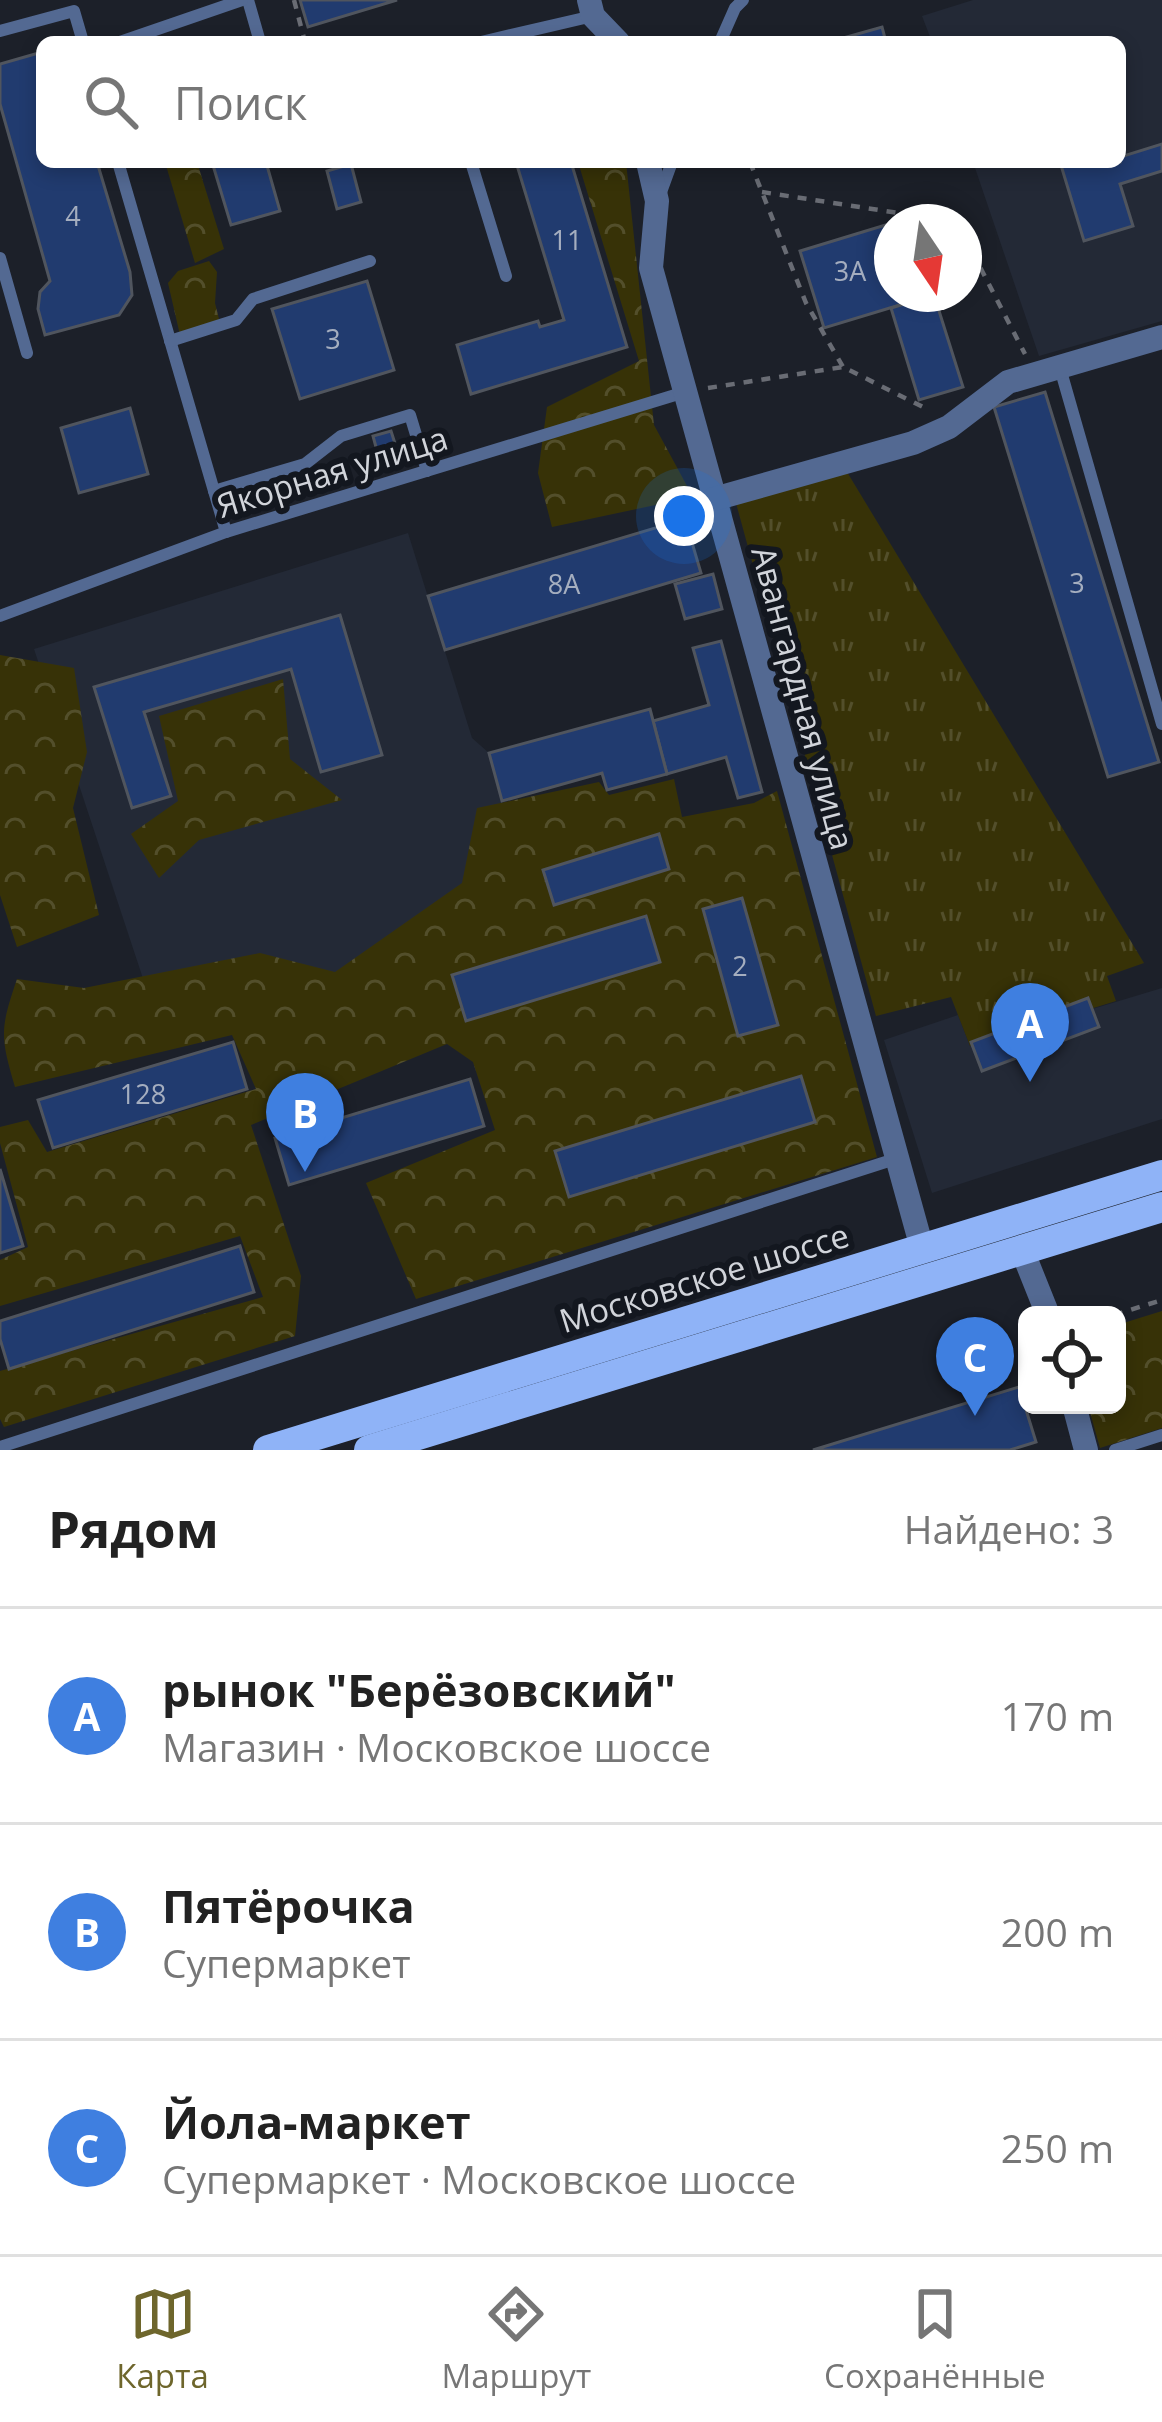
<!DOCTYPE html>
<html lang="ru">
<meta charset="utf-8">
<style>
:root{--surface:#fff;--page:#f2f2f2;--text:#222;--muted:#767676;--line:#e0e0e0;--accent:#6e662c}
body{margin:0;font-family:"Open Sans",sans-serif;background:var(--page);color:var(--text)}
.controls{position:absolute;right:36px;bottom:36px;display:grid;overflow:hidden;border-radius:18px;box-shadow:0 6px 18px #0003}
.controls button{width:108px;height:108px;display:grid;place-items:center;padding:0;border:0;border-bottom:3px solid var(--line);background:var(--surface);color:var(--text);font:60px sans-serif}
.compass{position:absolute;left:874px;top:204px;width:108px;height:108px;border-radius:50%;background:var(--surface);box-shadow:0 6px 18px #0003;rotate:167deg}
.you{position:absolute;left:684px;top:516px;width:42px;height:42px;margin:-30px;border:9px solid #fff;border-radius:50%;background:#1a73e8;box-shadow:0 0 0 18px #1a73e833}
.badge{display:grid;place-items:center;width:78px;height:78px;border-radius:50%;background:var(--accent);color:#fff;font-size:39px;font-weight:700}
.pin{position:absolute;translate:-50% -99px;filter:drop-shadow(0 3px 6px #0008)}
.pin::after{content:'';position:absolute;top:63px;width:42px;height:36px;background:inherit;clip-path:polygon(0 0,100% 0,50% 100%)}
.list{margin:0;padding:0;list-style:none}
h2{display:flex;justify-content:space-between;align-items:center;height:156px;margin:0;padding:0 48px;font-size:51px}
h2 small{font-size:39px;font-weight:400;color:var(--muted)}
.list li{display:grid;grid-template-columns:78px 1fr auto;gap:36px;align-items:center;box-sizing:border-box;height:216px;padding:0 48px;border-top:3px solid var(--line)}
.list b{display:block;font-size:45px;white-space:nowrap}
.list p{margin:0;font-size:39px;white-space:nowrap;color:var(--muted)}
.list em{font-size:39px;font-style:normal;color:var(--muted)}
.icon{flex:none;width:66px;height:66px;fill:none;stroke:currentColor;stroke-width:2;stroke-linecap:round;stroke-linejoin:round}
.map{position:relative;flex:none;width:1162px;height:1450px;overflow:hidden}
.search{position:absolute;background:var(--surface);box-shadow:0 6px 18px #0003;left:36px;right:36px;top:36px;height:132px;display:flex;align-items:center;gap:30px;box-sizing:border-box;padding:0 42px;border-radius:18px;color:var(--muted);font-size:45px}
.sheet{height:804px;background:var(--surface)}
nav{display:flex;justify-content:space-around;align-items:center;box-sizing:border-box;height:168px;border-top:3px solid var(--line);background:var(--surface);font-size:33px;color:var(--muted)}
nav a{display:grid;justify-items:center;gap:6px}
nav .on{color:var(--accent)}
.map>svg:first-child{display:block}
.built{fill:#232936}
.grass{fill:url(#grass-tufts)}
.forest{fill:url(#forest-crowns)}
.building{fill:#213b6f;stroke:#50555e;stroke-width:3}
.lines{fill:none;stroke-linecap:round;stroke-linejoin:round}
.path{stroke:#696c74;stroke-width:4.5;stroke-dasharray:9 9;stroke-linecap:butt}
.lane{stroke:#536992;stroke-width:12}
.street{stroke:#536992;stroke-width:24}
.primary{stroke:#8fb3f7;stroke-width:30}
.labels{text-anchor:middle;stroke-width:12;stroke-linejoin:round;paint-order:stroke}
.number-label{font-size:27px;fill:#a5aebf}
.street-label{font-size:33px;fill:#d1d4da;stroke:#13171f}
</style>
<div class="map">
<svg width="1162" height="1450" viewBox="0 0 1162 1450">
<defs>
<pattern id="grass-tufts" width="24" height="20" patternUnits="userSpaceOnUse" patternTransform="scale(3)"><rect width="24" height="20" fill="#373207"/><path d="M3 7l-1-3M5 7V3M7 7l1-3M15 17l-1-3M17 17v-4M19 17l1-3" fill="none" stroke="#534f2b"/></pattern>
<pattern id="forest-crowns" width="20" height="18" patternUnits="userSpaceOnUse" patternTransform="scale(3)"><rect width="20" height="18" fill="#373207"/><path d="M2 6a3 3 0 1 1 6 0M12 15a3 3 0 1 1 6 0" fill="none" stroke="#534f2b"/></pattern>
</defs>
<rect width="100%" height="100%" fill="#1c2029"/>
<g class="built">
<polygon points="973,0 1162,0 1162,321 1039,356 973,162 1120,162 1120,42 932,42 922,16"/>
<polygon points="408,533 472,738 489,753 537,934 166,1048 34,649"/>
<polygon points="1162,988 1162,1119 932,1193 884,1040 958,1015 970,1046"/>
</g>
<polygon class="grass" points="847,472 1144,963 1107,976 1116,1001 970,1046 951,997 876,1016 736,503"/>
<g class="forest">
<polygon points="165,162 197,162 224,249 195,263"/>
<polygon points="578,162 626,162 654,425 693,497 552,527 538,473 547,407 639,361"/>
<polygon points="209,261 217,272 215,303 220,323 180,335 168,283 178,271"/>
<polygon points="0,655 74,668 87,752 73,808 99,915 17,947 0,895"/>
<polygon points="283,679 290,759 342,800 199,840 159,878 131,834 178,801 159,716"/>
<path d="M674,779L682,817L754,803L777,791L877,1157L416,1299L366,1183L495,1130L473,1062L447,1044L251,1125L301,1276L295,1336L4,1427L0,1419V1371L263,1297L240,1236L0,1306V1260L28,1247L0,1143V1127L28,1120L47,1152L256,1089L232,1035L15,1087C0,1036 0,1029 17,979L84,988L260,953L335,972L462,883L477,808L599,782L609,795Z"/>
<polygon points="1162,1311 1162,1428 1100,1448 1088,1405 1117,1405 1117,1325"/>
</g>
<g class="building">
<polygon points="300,0 397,0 308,27"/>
<polygon points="882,27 886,42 829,42"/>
<polygon points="42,52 42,162 97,162 130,272 132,295 119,315 45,335 38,309 40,292 50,281 0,104 0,64"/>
<polygon points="1162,144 1162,171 1120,184 1133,226 1084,241 1060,162 1120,162 1120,157"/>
<polygon points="212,162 266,162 280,211 231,225"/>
<polygon points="516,162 571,162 627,347 471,394 457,345 538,321 540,327 564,320"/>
<polygon points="351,164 361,202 337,209 327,171"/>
<polygon points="892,223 892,294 936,294 824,328 800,251"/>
<polygon points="367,281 394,370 300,399 272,309"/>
<polygon points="934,295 963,387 919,400 891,308"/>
<polygon points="1045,392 1159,762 1108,777 994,407"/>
<polygon points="130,408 148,474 79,493 61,428"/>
<polygon points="391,431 399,456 380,462 373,436"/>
<polygon points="685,519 701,573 445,650 428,596"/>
<polygon points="713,574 722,609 685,619 675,584"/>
<polygon points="340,615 382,755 321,772 291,669 144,712 171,796 132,808 94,687"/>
<polygon points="721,641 762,792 738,798 726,757 667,774 653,721 709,705 693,648"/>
<polygon points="650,709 667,774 607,790 602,773 502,801 489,753"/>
<polygon points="659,834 669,869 554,905 543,870"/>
<polygon points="742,898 778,1025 738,1036 703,909"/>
<polygon points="646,916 660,962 466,1021 452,975"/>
<polygon points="1088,998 1099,1027 982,1071 971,1042"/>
<polygon points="233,1042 247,1089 53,1148 38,1100"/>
<polygon points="801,1076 815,1122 569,1197 555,1151"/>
<polygon points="470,1079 484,1126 289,1185 275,1138"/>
<polygon points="0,1169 23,1246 0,1253"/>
<polygon points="240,1246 254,1292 9,1369 0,1339 0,1321"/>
<polygon points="1019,1387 1036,1442 1010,1450 813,1450"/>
</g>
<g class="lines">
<g class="path">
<polyline points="294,0 305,42"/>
<polyline points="750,162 806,303 843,367"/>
<polyline points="762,192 957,222"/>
<polyline points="964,236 1025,354"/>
<polyline points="708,388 843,367 925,408"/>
<polyline points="1114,1315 1162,1300"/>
</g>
<g class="lane">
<polyline points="248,0 260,42"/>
<polyline points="0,31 74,11 83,42"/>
<polyline points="120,42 242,0"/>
<polyline points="481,42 593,16"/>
<polyline points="720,42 735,8 743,0"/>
<polyline points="118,162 226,532"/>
<polyline points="471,162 506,276"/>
<polyline points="660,195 672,162"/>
<polyline points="0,258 27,353"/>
<polyline points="170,341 236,320 253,299 370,261"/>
<polyline points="1060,368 1162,724"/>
<polyline points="214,491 305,464 341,436 410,415 427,471"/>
<polyline points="0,616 226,532 685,392"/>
<polyline points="0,1447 895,1159"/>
<polyline points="1115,1450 1162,1435"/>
</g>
<g class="street">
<polyline points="589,0 593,16 618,42"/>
<polyline points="648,162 657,201 651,268 922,1248"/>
<polyline points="714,499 913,443 949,427 1008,382 1162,337"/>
<polyline points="1022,1250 1048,1315"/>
<polyline points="1074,1405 1086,1450"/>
</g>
<g class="primary">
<polyline points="268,1450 1162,1175"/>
<polyline points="369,1450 1162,1207"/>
</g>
</g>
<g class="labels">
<g class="number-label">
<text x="73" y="226">4</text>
<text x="567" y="250">11</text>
<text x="850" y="281">3А</text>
<text x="333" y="349">3</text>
<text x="1077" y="593">3</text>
<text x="564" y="594">8А</text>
<text x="740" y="976">2</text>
<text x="143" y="1104">128</text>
</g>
<g class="street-label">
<text transform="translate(332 472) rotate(-17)" y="12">Якорная улица</text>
<text transform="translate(803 698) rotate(75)" y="12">Авангардная улица</text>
<text transform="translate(704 1278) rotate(-17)" y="12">Московское шоссе</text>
</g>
</g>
</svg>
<div class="controls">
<button><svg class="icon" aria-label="locate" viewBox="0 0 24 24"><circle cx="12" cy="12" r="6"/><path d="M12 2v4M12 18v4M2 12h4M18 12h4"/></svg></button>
</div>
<svg class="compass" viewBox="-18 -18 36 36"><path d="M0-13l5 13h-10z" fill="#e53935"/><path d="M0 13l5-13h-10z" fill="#767676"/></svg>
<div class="you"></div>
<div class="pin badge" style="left:1030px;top:1082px;background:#3f7fe0">A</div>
<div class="pin badge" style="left:305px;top:1172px;background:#3f7fe0">B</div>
<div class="pin badge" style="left:975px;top:1416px;background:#3f7fe0">C</div>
<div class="search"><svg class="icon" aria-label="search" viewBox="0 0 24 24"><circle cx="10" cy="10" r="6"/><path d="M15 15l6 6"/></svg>Поиск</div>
</div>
<section class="sheet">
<h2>Рядом<small>Найдено: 3</small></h2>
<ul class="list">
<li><span class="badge" style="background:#3f7fe0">A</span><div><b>рынок &quot;Берёзовский&quot;</b><p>Магазин · Московское шоссе</p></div><em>170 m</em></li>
<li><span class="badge" style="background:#3f7fe0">B</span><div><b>Пятёрочка</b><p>Супермаркет</p></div><em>200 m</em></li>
<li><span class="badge" style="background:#3f7fe0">C</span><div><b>Йола-маркет</b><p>Супермаркет · Московское шоссе</p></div><em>250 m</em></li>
</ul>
</section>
<nav>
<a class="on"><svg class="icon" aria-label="map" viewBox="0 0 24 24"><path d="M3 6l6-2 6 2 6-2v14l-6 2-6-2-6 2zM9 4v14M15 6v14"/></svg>Карта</a>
<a><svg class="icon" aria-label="directions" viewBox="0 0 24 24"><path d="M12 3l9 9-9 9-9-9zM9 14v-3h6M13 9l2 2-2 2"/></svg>Маршрут</a>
<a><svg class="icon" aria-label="saved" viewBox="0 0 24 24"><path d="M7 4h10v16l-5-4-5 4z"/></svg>Сохранённые</a>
</nav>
